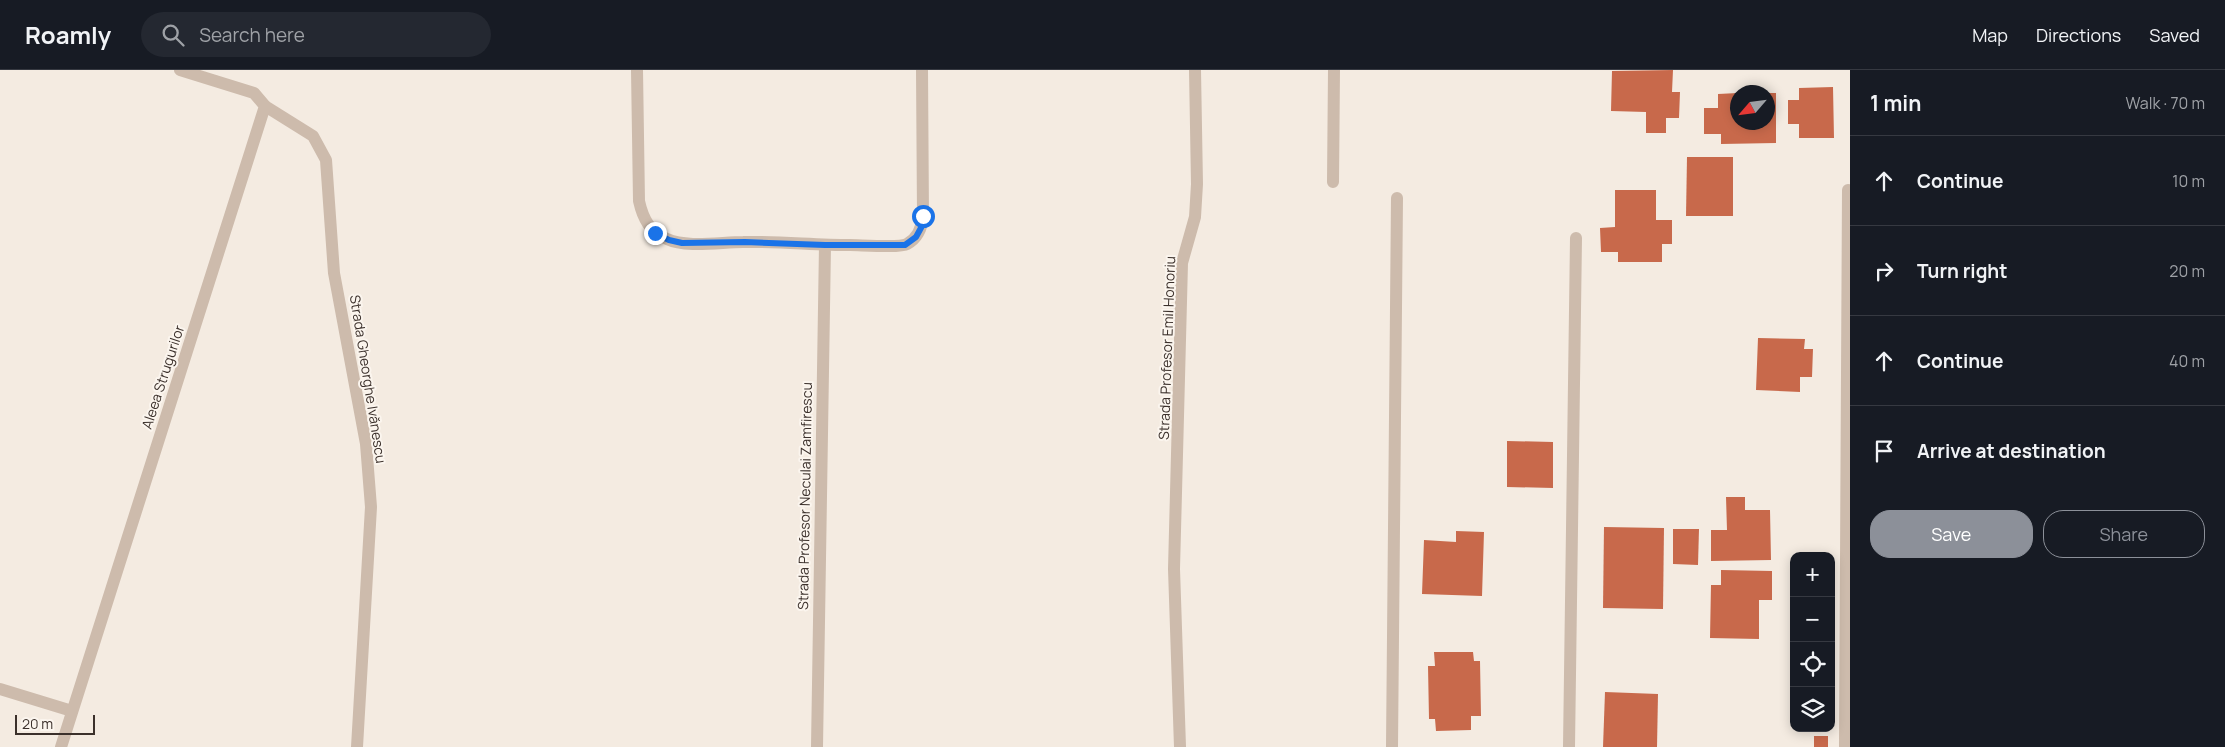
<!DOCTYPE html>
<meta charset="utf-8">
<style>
:root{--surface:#171b24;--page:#242831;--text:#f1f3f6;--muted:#9ea1a6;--line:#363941;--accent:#8c9099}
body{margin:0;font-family:Manrope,sans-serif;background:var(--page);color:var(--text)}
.controls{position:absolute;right:15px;bottom:15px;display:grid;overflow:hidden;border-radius:10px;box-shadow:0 2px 12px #0003}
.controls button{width:45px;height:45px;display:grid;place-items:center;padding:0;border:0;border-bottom:1px solid var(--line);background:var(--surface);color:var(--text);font:25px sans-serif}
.compass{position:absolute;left:1730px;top:15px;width:45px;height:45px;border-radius:50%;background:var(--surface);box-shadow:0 2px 12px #0003;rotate:242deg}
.scale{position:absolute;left:15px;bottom:12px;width:80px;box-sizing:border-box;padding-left:5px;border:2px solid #3b302b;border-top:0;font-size:14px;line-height:18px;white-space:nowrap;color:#3b302b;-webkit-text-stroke:4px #fbf5ee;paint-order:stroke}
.stop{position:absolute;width:15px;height:15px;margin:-11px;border:4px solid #1a73e8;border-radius:50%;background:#fff}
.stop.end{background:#1a73e8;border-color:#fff;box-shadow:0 1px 5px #0008}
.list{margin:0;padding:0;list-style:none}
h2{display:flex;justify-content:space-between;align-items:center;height:65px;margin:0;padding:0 20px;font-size:21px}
h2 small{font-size:16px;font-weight:400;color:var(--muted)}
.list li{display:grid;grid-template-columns:32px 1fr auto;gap:15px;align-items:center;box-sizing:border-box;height:90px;padding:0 20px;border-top:1px solid var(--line)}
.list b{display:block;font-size:19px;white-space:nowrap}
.list em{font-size:16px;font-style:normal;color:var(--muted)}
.actions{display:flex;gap:10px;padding:15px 20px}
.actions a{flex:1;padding:11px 0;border:1px solid var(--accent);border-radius:20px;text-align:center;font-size:18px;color:var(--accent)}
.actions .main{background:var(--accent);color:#fff}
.icon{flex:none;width:28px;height:28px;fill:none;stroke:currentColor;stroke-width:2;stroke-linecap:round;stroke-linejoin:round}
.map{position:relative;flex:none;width:1850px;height:677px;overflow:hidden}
header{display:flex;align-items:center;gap:30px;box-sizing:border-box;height:70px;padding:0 25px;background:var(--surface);border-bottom:1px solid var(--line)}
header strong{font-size:24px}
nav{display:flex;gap:28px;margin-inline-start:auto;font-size:18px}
.search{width:350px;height:45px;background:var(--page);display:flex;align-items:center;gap:12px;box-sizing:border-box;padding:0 18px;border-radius:28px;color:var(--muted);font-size:19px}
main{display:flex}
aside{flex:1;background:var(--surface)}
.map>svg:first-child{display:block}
.building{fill:#c8694b}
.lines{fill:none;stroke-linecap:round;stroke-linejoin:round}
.minor{stroke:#cdbbac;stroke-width:12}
.route{stroke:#1a73e8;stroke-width:6}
.labels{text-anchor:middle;stroke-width:4;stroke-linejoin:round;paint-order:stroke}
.street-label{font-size:14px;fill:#3b302b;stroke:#fbf5ee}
</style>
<header>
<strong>Roamly</strong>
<div class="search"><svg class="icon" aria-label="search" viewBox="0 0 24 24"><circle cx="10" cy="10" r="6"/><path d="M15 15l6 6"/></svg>Search here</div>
<nav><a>Map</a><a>Directions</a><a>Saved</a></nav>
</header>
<main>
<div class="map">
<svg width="1850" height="677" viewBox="0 0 1850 677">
<rect width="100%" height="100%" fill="#f4ebe1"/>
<g class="building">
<polygon points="1673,0 1672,22 1680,22 1679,48 1666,48 1666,63 1646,63 1646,42 1611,41 1612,1"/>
<polygon points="1833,17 1834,68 1799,68 1799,54 1788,54 1788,30 1799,30 1799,18"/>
<polygon points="1738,23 1738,52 1768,52 1768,23 1776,23 1776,73 1721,74 1721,64 1704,64 1704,38 1718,38 1718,24"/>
<polygon points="1687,87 1733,87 1733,146 1686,146"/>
<polygon points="1615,120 1656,120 1656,150 1672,150 1672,174 1662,174 1662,192 1618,192 1618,182 1601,182 1600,158 1615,157"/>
<polygon points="1758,268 1805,269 1804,279 1813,279 1812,307 1800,307 1800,322 1756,320"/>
<polygon points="1507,371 1553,372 1553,418 1507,417"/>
<polygon points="1726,427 1745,427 1745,440 1770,440 1771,490 1711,491 1711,460 1727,460"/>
<polygon points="1604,457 1664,458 1663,539 1603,538"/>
<polygon points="1673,459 1699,459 1698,495 1673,494"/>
<polygon points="1456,461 1484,462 1482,526 1422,524 1424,470 1456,472"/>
<polygon points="1721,500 1772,501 1772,530 1759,530 1759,569 1710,568 1711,515 1721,515"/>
<polygon points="1434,582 1473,582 1474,591 1480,591 1481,646 1471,646 1471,660 1436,661 1435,649 1429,649 1428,596 1435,596"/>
<polygon points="1605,622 1658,624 1657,677 1603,677"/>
<rect x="1814" y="666" width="14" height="11"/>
</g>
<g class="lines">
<g class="minor">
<path d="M637,0L639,131C643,149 650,162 667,169C686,178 721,172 743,172C778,171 814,175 850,175C861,175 900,178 907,174C918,168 922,158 923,146L922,0"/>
<polyline points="265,36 313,66 326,90 334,203 366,374 371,437 357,677"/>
<polyline points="1333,112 1334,0"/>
<polyline points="0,619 72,641"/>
<polyline points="61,677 265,36 254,23 180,0"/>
<polyline points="817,677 825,175"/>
<polyline points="1180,677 1174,499 1182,193 1195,147 1197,114 1195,0"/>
<polyline points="1392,677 1397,128"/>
<polyline points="1569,677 1576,168"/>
<polyline points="1845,677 1848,120"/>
</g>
</g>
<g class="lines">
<polyline class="route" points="655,163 669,170 682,173 745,172 825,175 905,175 916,167 922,156 923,146"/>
</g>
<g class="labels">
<g class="street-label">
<text transform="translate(1167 278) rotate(-88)" y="5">Strada Profesor Emil Honoriu</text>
<text transform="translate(163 307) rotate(-72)" y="5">Aleea Strugurilor</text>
<text transform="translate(368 309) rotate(81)" y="5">Strada Gheorghe Ivănescu</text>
<text transform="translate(805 426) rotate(-89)" y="5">Strada Profesor Neculai Zamfirescu</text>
</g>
</g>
</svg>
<div class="controls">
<button>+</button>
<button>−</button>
<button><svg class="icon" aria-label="locate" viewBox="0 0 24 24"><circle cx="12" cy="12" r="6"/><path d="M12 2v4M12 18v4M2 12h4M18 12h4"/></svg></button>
<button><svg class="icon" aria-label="layers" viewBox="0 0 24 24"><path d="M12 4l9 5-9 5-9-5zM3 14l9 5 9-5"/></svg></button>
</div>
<svg class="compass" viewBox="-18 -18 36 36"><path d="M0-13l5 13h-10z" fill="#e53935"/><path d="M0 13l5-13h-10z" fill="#9ea1a6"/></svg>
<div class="scale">20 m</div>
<div class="stop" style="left:923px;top:146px"></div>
<div class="stop end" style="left:655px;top:163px"></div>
</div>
<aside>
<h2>1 min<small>Walk · 70 m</small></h2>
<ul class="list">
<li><svg class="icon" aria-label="ahead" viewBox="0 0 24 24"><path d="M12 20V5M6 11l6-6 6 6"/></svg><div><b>Continue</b></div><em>10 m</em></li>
<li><svg class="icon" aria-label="right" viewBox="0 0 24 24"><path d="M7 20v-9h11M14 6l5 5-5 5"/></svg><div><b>Turn right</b></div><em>20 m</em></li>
<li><svg class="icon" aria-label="ahead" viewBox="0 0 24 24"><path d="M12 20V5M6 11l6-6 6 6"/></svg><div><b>Continue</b></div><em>40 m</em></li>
<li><svg class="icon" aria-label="arrive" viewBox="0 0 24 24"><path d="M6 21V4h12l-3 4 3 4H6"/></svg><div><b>Arrive at destination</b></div></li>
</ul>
<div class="actions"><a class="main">Save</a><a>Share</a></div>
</aside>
</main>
